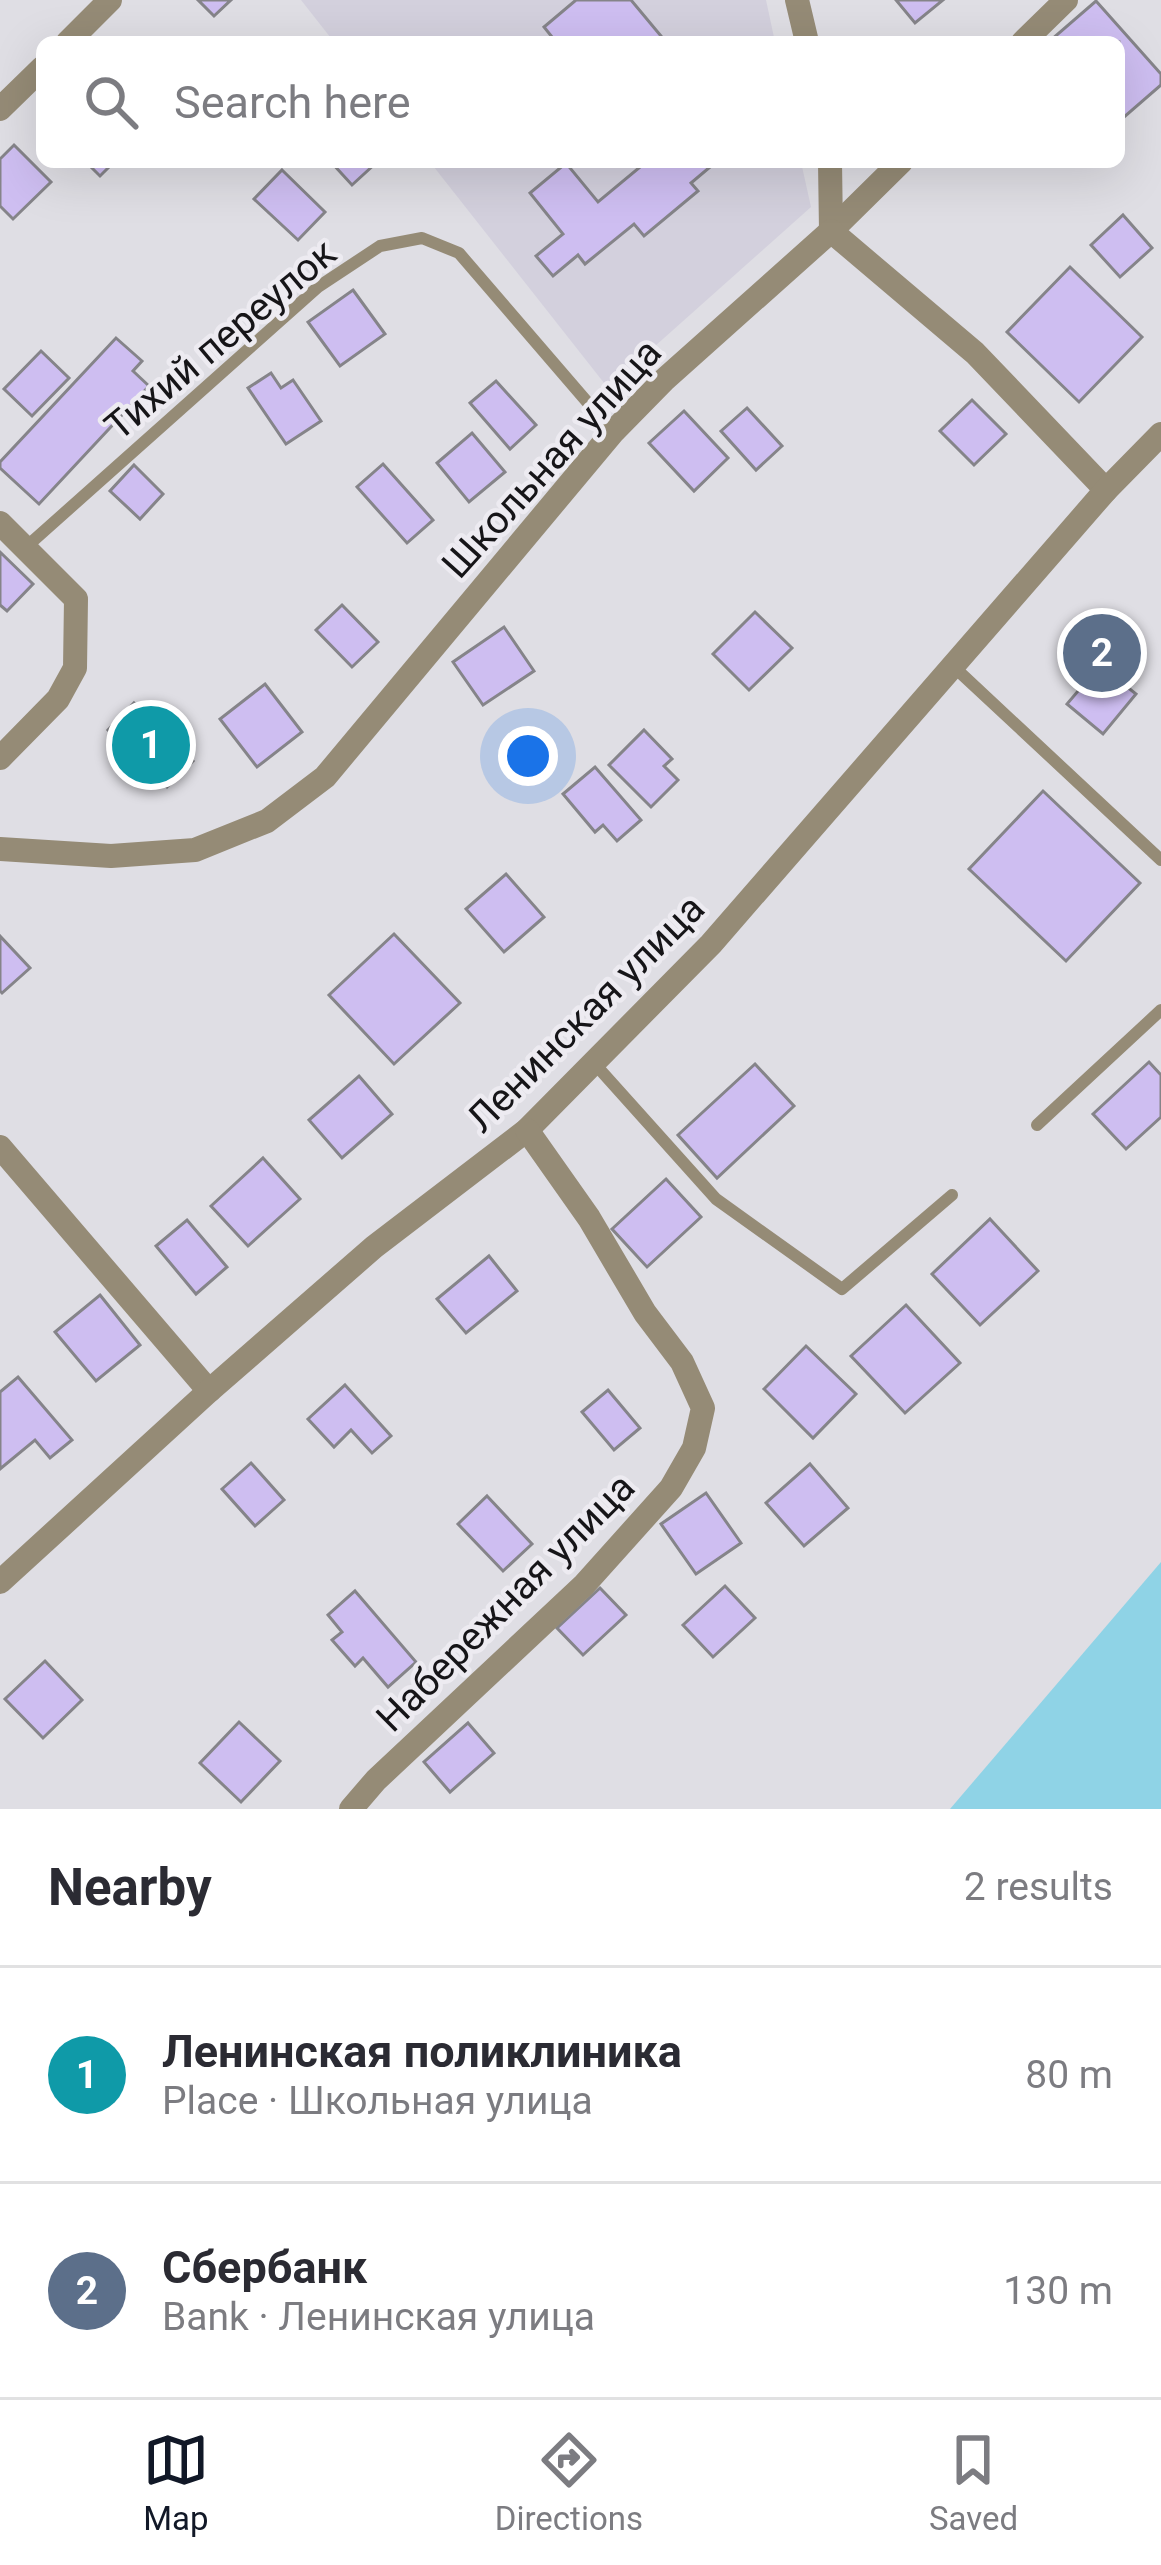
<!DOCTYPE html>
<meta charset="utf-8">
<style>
:root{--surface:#fff;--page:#f2f2f3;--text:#2b2b33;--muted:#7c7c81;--line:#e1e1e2;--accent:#111827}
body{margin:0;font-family:Roboto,sans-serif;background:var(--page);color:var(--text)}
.you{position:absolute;left:528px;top:756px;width:42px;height:42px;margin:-30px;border:9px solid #fff;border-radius:50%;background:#1a73e8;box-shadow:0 0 0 18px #1a73e833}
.badge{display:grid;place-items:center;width:78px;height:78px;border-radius:50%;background:var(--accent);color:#fff;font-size:39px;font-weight:700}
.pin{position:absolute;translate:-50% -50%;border:6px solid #fff;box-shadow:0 3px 12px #0006}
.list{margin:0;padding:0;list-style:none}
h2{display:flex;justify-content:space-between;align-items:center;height:156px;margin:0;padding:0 48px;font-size:51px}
h2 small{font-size:39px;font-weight:400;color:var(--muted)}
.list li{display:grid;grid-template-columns:78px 1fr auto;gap:36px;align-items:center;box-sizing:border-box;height:216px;padding:0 48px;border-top:3px solid var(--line)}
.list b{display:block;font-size:45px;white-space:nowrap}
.list p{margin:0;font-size:39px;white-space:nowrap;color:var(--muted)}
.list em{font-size:39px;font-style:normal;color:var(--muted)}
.icon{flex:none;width:66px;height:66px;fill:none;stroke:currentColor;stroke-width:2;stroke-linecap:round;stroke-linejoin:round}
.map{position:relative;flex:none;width:1161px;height:1809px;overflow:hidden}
.search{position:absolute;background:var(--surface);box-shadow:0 12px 48px #0002;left:36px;right:36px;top:36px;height:132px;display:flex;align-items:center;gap:30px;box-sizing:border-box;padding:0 42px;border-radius:18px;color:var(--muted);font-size:45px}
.sheet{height:588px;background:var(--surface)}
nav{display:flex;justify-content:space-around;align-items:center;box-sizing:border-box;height:168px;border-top:3px solid var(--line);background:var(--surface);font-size:33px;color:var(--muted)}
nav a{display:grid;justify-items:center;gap:6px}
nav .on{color:var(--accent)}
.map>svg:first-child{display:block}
.built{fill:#d3d0dd}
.water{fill:#8fd3e6}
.building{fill:#cebef1;stroke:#858489;stroke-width:3}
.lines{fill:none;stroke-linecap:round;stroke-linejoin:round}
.service{stroke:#958b76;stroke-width:12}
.minor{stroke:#958b76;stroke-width:24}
.labels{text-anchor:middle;stroke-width:9;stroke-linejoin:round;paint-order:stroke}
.street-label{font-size:39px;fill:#161518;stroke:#edebf1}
</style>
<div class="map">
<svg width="1161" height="1809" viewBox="0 0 1161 1809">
<rect width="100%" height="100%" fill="#dfdee4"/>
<g class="built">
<polygon points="301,0 766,0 775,42 334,42"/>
<polygon points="430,162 801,162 811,207 608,388"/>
</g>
<polygon class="water" points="1161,1562 1161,1809 950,1809"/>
<g class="building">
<polygon points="198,0 231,0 214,16"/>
<polygon points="576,0 631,0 666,42 556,42 544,27"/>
<polygon points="896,0 943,0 915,23"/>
<polygon points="1096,1 1161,74 1161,85 1123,118 1119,114 1119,42 1055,42 1052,39"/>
<polygon points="14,145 51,182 13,219 0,206 0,159"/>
<polygon points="86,162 114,162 100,176"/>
<polygon points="331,162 377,162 352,185"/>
<polygon points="646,162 716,162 691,183 698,191 644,236 634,224 585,264 578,255 553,276 536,256 563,234 530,193 566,163 598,202"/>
<polygon points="282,170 325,212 298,240 254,199"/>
<polygon points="1123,215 1152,248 1120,277 1091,245"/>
<polygon points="1070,267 1142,337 1079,402 1007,332"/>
<polygon points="353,290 385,334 340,366 308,322"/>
<polygon points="116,338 142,361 133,371 149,386 39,504 0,468 0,462"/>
<polygon points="41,351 69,378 32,416 4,389"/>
<polygon points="271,373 281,388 293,380 321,421 286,444 248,388"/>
<polygon points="496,381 536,425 510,449 470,403"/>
<polygon points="972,400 1006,434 974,465 940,431"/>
<polygon points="747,408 782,446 756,470 721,431"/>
<polygon points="684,411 728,458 694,491 649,443"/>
<polygon points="472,433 505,472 469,502 437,463"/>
<polygon points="383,464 433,520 407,543 357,487"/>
<polygon points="134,465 163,494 140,519 110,491"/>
<polygon points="0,552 33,584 7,611 0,605"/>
<polygon points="342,605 378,642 352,667 316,630"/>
<polygon points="755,612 792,648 749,690 713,654"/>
<polygon points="504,627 534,671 483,705 453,662"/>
<polygon points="1100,665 1136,694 1103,734 1067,704"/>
<polygon points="265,684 302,732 257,767 220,719"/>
<polygon points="134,703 193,761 167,787 108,730"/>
<polygon points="644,730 672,759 664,766 678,780 651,807 609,765"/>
<polygon points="595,767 641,820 617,841 603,825 595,832 563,794"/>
<polygon points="1043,791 1140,883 1066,961 969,869"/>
<polygon points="506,874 544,917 504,952 466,909"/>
<polygon points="394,934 460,1003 394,1064 329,995"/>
<polygon points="0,936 30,968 2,993 0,991"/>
<polygon points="1149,1062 1161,1075 1161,1117 1126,1149 1093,1114"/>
<polygon points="755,1064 794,1106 717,1178 678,1135"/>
<polygon points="359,1076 392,1114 342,1158 309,1120"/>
<polygon points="263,1158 300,1199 248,1246 211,1206"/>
<polygon points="666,1179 701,1217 647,1267 612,1229"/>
<polygon points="990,1219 1038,1271 980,1325 932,1274"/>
<polygon points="187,1220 227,1267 196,1294 156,1246"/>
<polygon points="489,1256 517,1291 466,1333 437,1299"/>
<polygon points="100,1295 140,1345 96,1381 55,1332"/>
<polygon points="906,1305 960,1363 905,1413 851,1356"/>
<polygon points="806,1346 856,1394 813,1438 764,1389"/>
<polygon points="18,1377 72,1440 50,1458 35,1440 0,1469 0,1392"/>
<polygon points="345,1385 391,1436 372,1453 351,1430 334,1447 308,1419"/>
<polygon points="608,1390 640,1428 614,1450 582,1412"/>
<polygon points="251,1463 284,1500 255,1526 222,1489"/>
<polygon points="810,1464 848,1508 804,1546 766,1503"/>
<polygon points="706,1493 741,1543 696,1574 661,1524"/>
<polygon points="487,1496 532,1544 503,1571 458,1524"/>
<polygon points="725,1586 755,1618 713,1657 683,1625"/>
<polygon points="600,1588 626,1615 583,1655 557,1628"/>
<polygon points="355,1591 416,1662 388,1687 363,1658 355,1666 332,1640 342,1632 328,1615"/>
<polygon points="45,1661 82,1700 43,1738 5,1699"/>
<polygon points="239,1722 280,1761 241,1802 200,1763"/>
<polygon points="468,1723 494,1753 450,1792 424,1762"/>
</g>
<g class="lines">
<g class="service">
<polyline points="25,548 318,287 380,246 422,238 459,253 613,432"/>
<polyline points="953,666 1161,860"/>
<polyline points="594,1063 716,1199 842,1289 952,1195"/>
<polyline points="1037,1125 1161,1010"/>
</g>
<g class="minor">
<polyline points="797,0 807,42"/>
<polyline points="68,42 110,0"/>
<polyline points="1023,42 1066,0"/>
<polyline points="0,109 42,68"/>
<polyline points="830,162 831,231"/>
<polyline points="831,231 901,162"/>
<polyline points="0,523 76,599 75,668 58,699 0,758"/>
<polyline points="0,849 111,856 195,850 267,821 325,777 613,432 664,380 831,231 975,353 1106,490"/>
<polyline points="0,1147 209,1391"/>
<polyline points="0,1582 209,1391 374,1247 527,1130 711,944 1106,490 1161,434"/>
<polyline points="351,1809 376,1780 584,1585 671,1488 694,1448 703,1408 682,1362 645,1313 589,1218 527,1130"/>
</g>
</g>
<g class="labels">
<g class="street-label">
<text transform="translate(220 339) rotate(-40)" y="14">Тихий переулок</text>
<text transform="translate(551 458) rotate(-48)" y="14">Школьная улица</text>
<text transform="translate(585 1013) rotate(-45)" y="14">Ленинская улица</text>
<text transform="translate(505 1602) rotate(-45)" y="14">Набережная улица</text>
</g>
</g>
</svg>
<div class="you"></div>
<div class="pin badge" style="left:151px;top:745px;background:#0f9aa8">1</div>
<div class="pin badge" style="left:1102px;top:653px;background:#5c6f8a">2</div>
<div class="search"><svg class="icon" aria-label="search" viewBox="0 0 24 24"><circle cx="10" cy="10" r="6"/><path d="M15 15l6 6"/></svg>Search here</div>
</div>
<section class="sheet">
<h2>Nearby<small>2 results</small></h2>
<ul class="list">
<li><span class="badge" style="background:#0f9aa8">1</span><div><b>Ленинская поликлиника</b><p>Place · Школьная улица</p></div><em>80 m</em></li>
<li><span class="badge" style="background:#5c6f8a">2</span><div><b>Сбербанк</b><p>Bank · Ленинская улица</p></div><em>130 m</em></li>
</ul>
</section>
<nav>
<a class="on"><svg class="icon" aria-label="map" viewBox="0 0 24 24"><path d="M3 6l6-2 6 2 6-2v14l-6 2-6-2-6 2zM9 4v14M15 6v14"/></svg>Map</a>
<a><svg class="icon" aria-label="directions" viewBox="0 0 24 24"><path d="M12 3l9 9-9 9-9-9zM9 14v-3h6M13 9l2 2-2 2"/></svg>Directions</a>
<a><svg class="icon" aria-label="saved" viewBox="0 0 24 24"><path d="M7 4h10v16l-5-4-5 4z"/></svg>Saved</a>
</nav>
